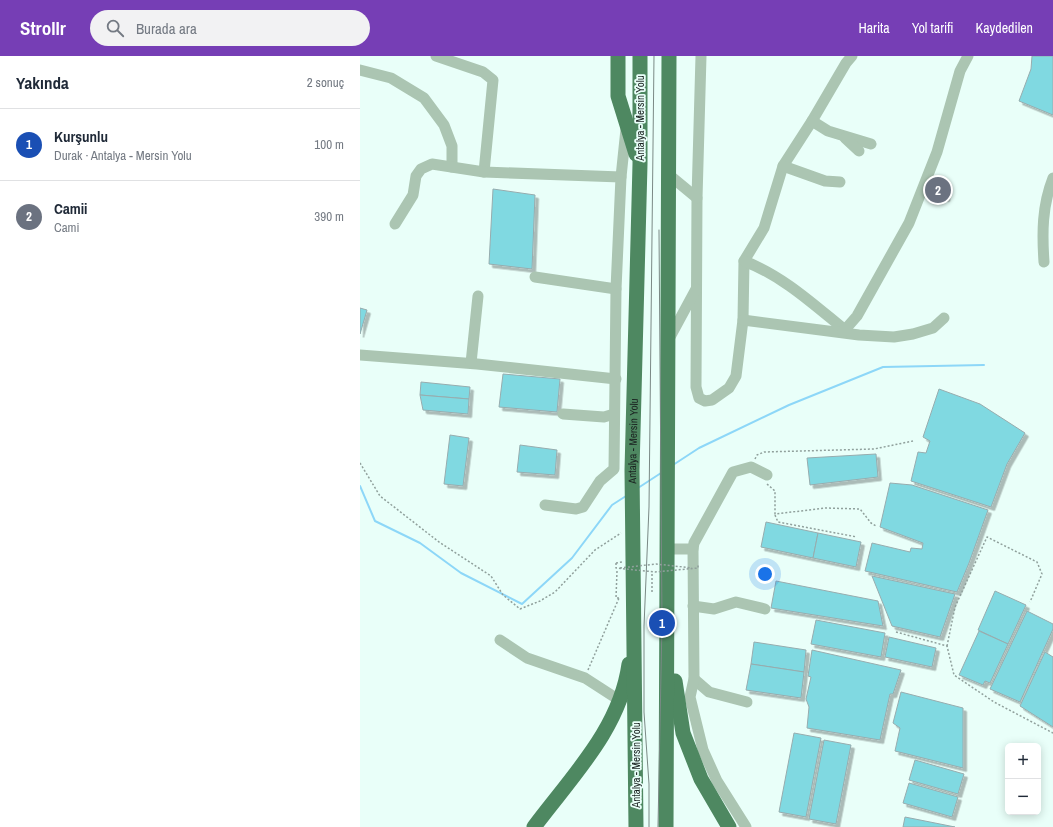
<!DOCTYPE html>
<html lang="tr">
<meta charset="utf-8">
<style>
:root{--surface:#fff;--page:#f2f2f3;--text:#1f2937;--muted:#747a83;--line:#e0e1e3;--accent:#763eb5}
body{margin:0;font-family:"Archivo Narrow",sans-serif;background:var(--page);color:var(--text)}
.controls{position:absolute;right:12px;bottom:12px;display:grid;overflow:hidden;border-radius:6px;box-shadow:0 2px 10px #0003}
.controls button{width:36px;height:36px;display:grid;place-items:center;padding:0;border:0;border-bottom:1px solid var(--line);background:var(--surface);color:var(--text);font:20px sans-serif}
.you{position:absolute;left:405px;top:518px;width:14px;height:14px;margin:-10px;border:3px solid #fff;border-radius:50%;background:#1a73e8;box-shadow:0 0 0 6px #1a73e833}
.badge{display:grid;place-items:center;width:26px;height:26px;border-radius:50%;background:var(--accent);color:#fff;font-size:13px;font-weight:700}
.pin{position:absolute;translate:-50% -50%;border:2px solid #fff;box-shadow:0 1px 4px #0006}
.list{margin:0;padding:0;list-style:none}
h2{display:flex;justify-content:space-between;align-items:center;height:52px;margin:0;padding:0 16px;font-size:17px}
h2 small{font-size:13px;font-weight:400;color:var(--muted)}
.list li{display:grid;grid-template-columns:26px 1fr auto;gap:12px;align-items:center;box-sizing:border-box;height:72px;padding:0 16px;border-top:1px solid var(--line)}
.list b{display:block;font-size:15px;white-space:nowrap}
.list p{margin:0;font-size:13px;white-space:nowrap;color:var(--muted)}
.list em{font-size:13px;font-style:normal;color:var(--muted)}
.icon{flex:none;width:22px;height:22px;fill:none;stroke:currentColor;stroke-width:2;stroke-linecap:round;stroke-linejoin:round}
.map{position:relative;flex:none;width:693px;height:771px;overflow:hidden}
header{display:flex;align-items:center;gap:24px;box-sizing:border-box;height:56px;padding:0 20px;background:var(--accent);color:#fff}
header strong{font-size:19px}
nav{display:flex;gap:22px;margin-inline-start:auto;font-size:14px}
.search{width:280px;height:36px;background:var(--page);display:flex;align-items:center;gap:10px;box-sizing:border-box;padding:0 14px;border-radius:22px;color:var(--muted);font-size:15px}
main{display:flex}
aside{flex:1;background:var(--surface)}
.map>svg:first-child{display:block}
.lines{fill:none;stroke-linecap:round;stroke-linejoin:round}
.stream{stroke:#8dd7f8;stroke-width:2}
.building{fill:#80d9e1;stroke:#97acae;filter:url(#shadow)}
.path{stroke:#90a09c;stroke-width:1.5;stroke-dasharray:2 2;stroke-linecap:butt}
.minor{stroke:#abc5b2;stroke-width:11}
.highway{stroke:#4e8861;stroke-width:15}
.tram{stroke:#7a8985;stroke-width:1}
.path-bridge{stroke:#90a09c;stroke-width:1.5;stroke-dasharray:2 2;stroke-linecap:butt}
.labels{text-anchor:middle;stroke-width:3.5;stroke-linejoin:round;paint-order:stroke}
.street-label{font-size:11px;fill:#1b2321;stroke:#e9fff9}
</style>
<header>
<strong>Strollr</strong>
<div class="search"><svg class="icon" aria-label="search" viewBox="0 0 24 24"><circle cx="10" cy="10" r="6"/><path d="M15 15l6 6"/></svg>Burada ara</div>
<nav><a>Harita</a><a>Yol tarifi</a><a>Kaydedilen</a></nav>
</header>
<main>
<aside>
<h2>Yakında<small>2 sonuç</small></h2>
<ul class="list">
<li><span class="badge" style="background:#1a4fb4">1</span><div><b>Kurşunlu</b><p>Durak · Antalya - Mersin Yolu</p></div><em>100 m</em></li>
<li><span class="badge" style="background:#6b7280">2</span><div><b>Camii</b><p>Cami</p></div><em>390 m</em></li>
</ul>
</aside>
<div class="map">
<svg width="693" height="771" viewBox="0 0 693 771">
<defs>
<filter id="shadow"><feDropShadow dx="3.5" dy="3.5" stdDeviation="0" flood-color="#0004"/></filter>
</defs>
<rect width="100%" height="100%" fill="#e9fff9"/>
<g class="lines">
<g class="stream">
<polyline points="313,409 339,392 429,349 523,311 624,309"/>
<polyline points="0,430 15,465 60,487 101,517 162,548 212,502 252,449 266,440"/>
<polyline points="278,432 301,417"/>
</g>
</g>
<g class="building">
<polygon points="672,0 693,0 693,59 659,45 671,13"/>
<polygon points="570,125 588,129 586,142 567,139"/>
<polygon points="133,133 175,139 172,213 129,208"/>
<polygon points="0,252 7,254 0,278"/>
<polygon points="143,318 200,323 197,356 139,351"/>
<polygon points="61,326 110,331 109,343 60,339"/>
<polygon points="579,333 620,348 665,377 647,408 631,451 551,425 558,396 566,397 570,385 563,381"/>
<polygon points="60,339 109,343 108,358 63,354"/>
<polygon points="90,379 109,382 103,430 84,428"/>
<polygon points="160,389 197,394 195,419 157,416"/>
<polygon points="516,398 518,421 450,429 447,402"/>
<polygon points="530,427 552,429 628,454 609,507 597,536 505,515 512,487 550,496 551,492 562,493 563,487 520,471"/>
<polygon points="406,466 458,477 453,502 401,491"/>
<polygon points="458,477 501,486 496,511 453,502"/>
<polygon points="512,520 595,538 580,581 532,570"/>
<polygon points="416,525 518,545 523,570 411,552"/>
<polygon points="635,535 666,549 648,588 618,574"/>
<polygon points="667,555 693,568 693,573 660,646 630,633"/>
<polygon points="456,564 525,577 521,601 451,588"/>
<polygon points="619,575 648,588 630,627 625,625 623,629 599,619"/>
<polygon points="529,581 576,592 572,611 525,601"/>
<polygon points="394,586 446,594 444,616 391,608"/>
<polygon points="452,594 541,614 533,638 530,638 520,684 447,672 449,651 446,643 451,621 448,620"/>
<polygon points="685,596 693,601 693,671 660,650"/>
<polygon points="391,608 444,616 441,642 386,634"/>
<polygon points="541,636 603,652 603,712 535,695 540,672 533,667"/>
<polygon points="434,677 461,682 446,761 419,756"/>
<polygon points="464,684 491,689 476,768 449,763"/>
<polygon points="555,704 604,718 598,738 549,724"/>
<polygon points="549,727 598,741 592,761 543,747"/>
<polygon points="545,761 595,771 543,771"/>
</g>
<g class="lines">
<g class="path">
<polyline points="395,403 397,399 404,396 514,393 553,385"/>
<polyline points="0,407 20,440 79,486 131,520 143,539 160,553 180,545 195,536 235,494 261,477"/>
<polyline points="407,428 415,435 415,458 466,452 500,453 511,467 516,470"/>
<polyline points="415,459 418,466 497,481"/>
<polyline points="256,507 262,506"/>
<polyline points="257,515 256,542 260,542"/>
<polyline points="292,536 292,516"/>
<polyline points="536,576 587,590 594,619 634,646 693,677"/>
<polyline points="587,590 595,551 627,481 677,506 682,518 670,546"/>
<polyline points="228,614 259,542"/>
</g>
<g class="minor">
<polyline points="76,0 123,16 133,24 124,116 261,121"/>
<polyline points="341,0 337,142 336,331 339,342 345,345 352,344 369,332 376,320 383,264 384,205 404,172 423,110 452,65 486,7 492,0"/>
<polyline points="0,14 31,22 64,42 84,69 92,90 92,111"/>
<polyline points="452,65 468,75 511,88"/>
<polyline points="485,82 499,95"/>
<polyline points="423,110 465,125 480,126"/>
<polyline points="308,118 337,142"/>
<polyline points="35,168 53,139 56,120 61,113 72,108 124,116"/>
<path d="M384,205C423,220 453,248 485,274"/>
<path d="M684,206C682,177 682,150 693,122"/>
<polyline points="175,221 256,233"/>
<polyline points="383,264 499,279 534,281 553,278 573,272 584,262"/>
<polyline points="483,276 497,260 549,167 577,96 600,15 608,0"/>
<polyline points="309,283 336,233"/>
<polyline points="0,299 117,308 256,323"/>
<polyline points="111,307 118,240"/>
<polyline points="203,358 244,361 254,358"/>
<polyline points="185,449 216,453 223,451 240,425 254,413 256,233 261,121 266,73"/>
<polyline points="308,493 333,493"/>
<polyline points="333,550 354,553 376,546 405,553"/>
<polyline points="140,584 167,602 225,622 259,644"/>
<polyline points="334,623 349,636 387,646"/>
<polyline points="386,771 357,725 343,694 330,641 334,623 333,493 334,487 373,416 391,411 407,419"/>
</g>
<g class="highway">
<polyline points="258,0 258,40 276,98"/>
<polyline points="315,625 323,677 341,723 369,771"/>
<path d="M174,771C212,720 260,673 269,608"/>
<path id="s1" d="M276,771L272,414L280,108V0"/>
<polyline points="306,771 309,0"/>
</g>
<g class="tram">
<polyline points="289,771 289,728 284,656 284,570 289,451 294,0"/>
<polyline points="298,771 302,567 299,174"/>
</g>
<g class="path-bridge">
<polyline points="256,507 256,512 295,516 338,512 338,508"/>
<polyline points="260,512 296,508 332,512"/>
</g>
</g>
<g class="labels">
<g class="street-label">
<text transform="translate(280 62) rotate(-90)" y="4">Antalya - Mersin Yolu</text>
<text dy="4" stroke="none"><textPath href="#s1" startOffset="386">Antalya - Mersin Yolu</textPath></text>
<text transform="translate(276 709) rotate(-90)" y="4">Antalya - Mersin Yolu</text>
</g>
</g>
</svg>
<div class="controls">
<button>+</button>
<button>−</button>
</div>
<div class="you"></div>
<div class="pin badge" style="left:302px;top:567px;background:#1a4fb4">1</div>
<div class="pin badge" style="left:578px;top:134px;background:#6b7280">2</div>
</div>
</main>
